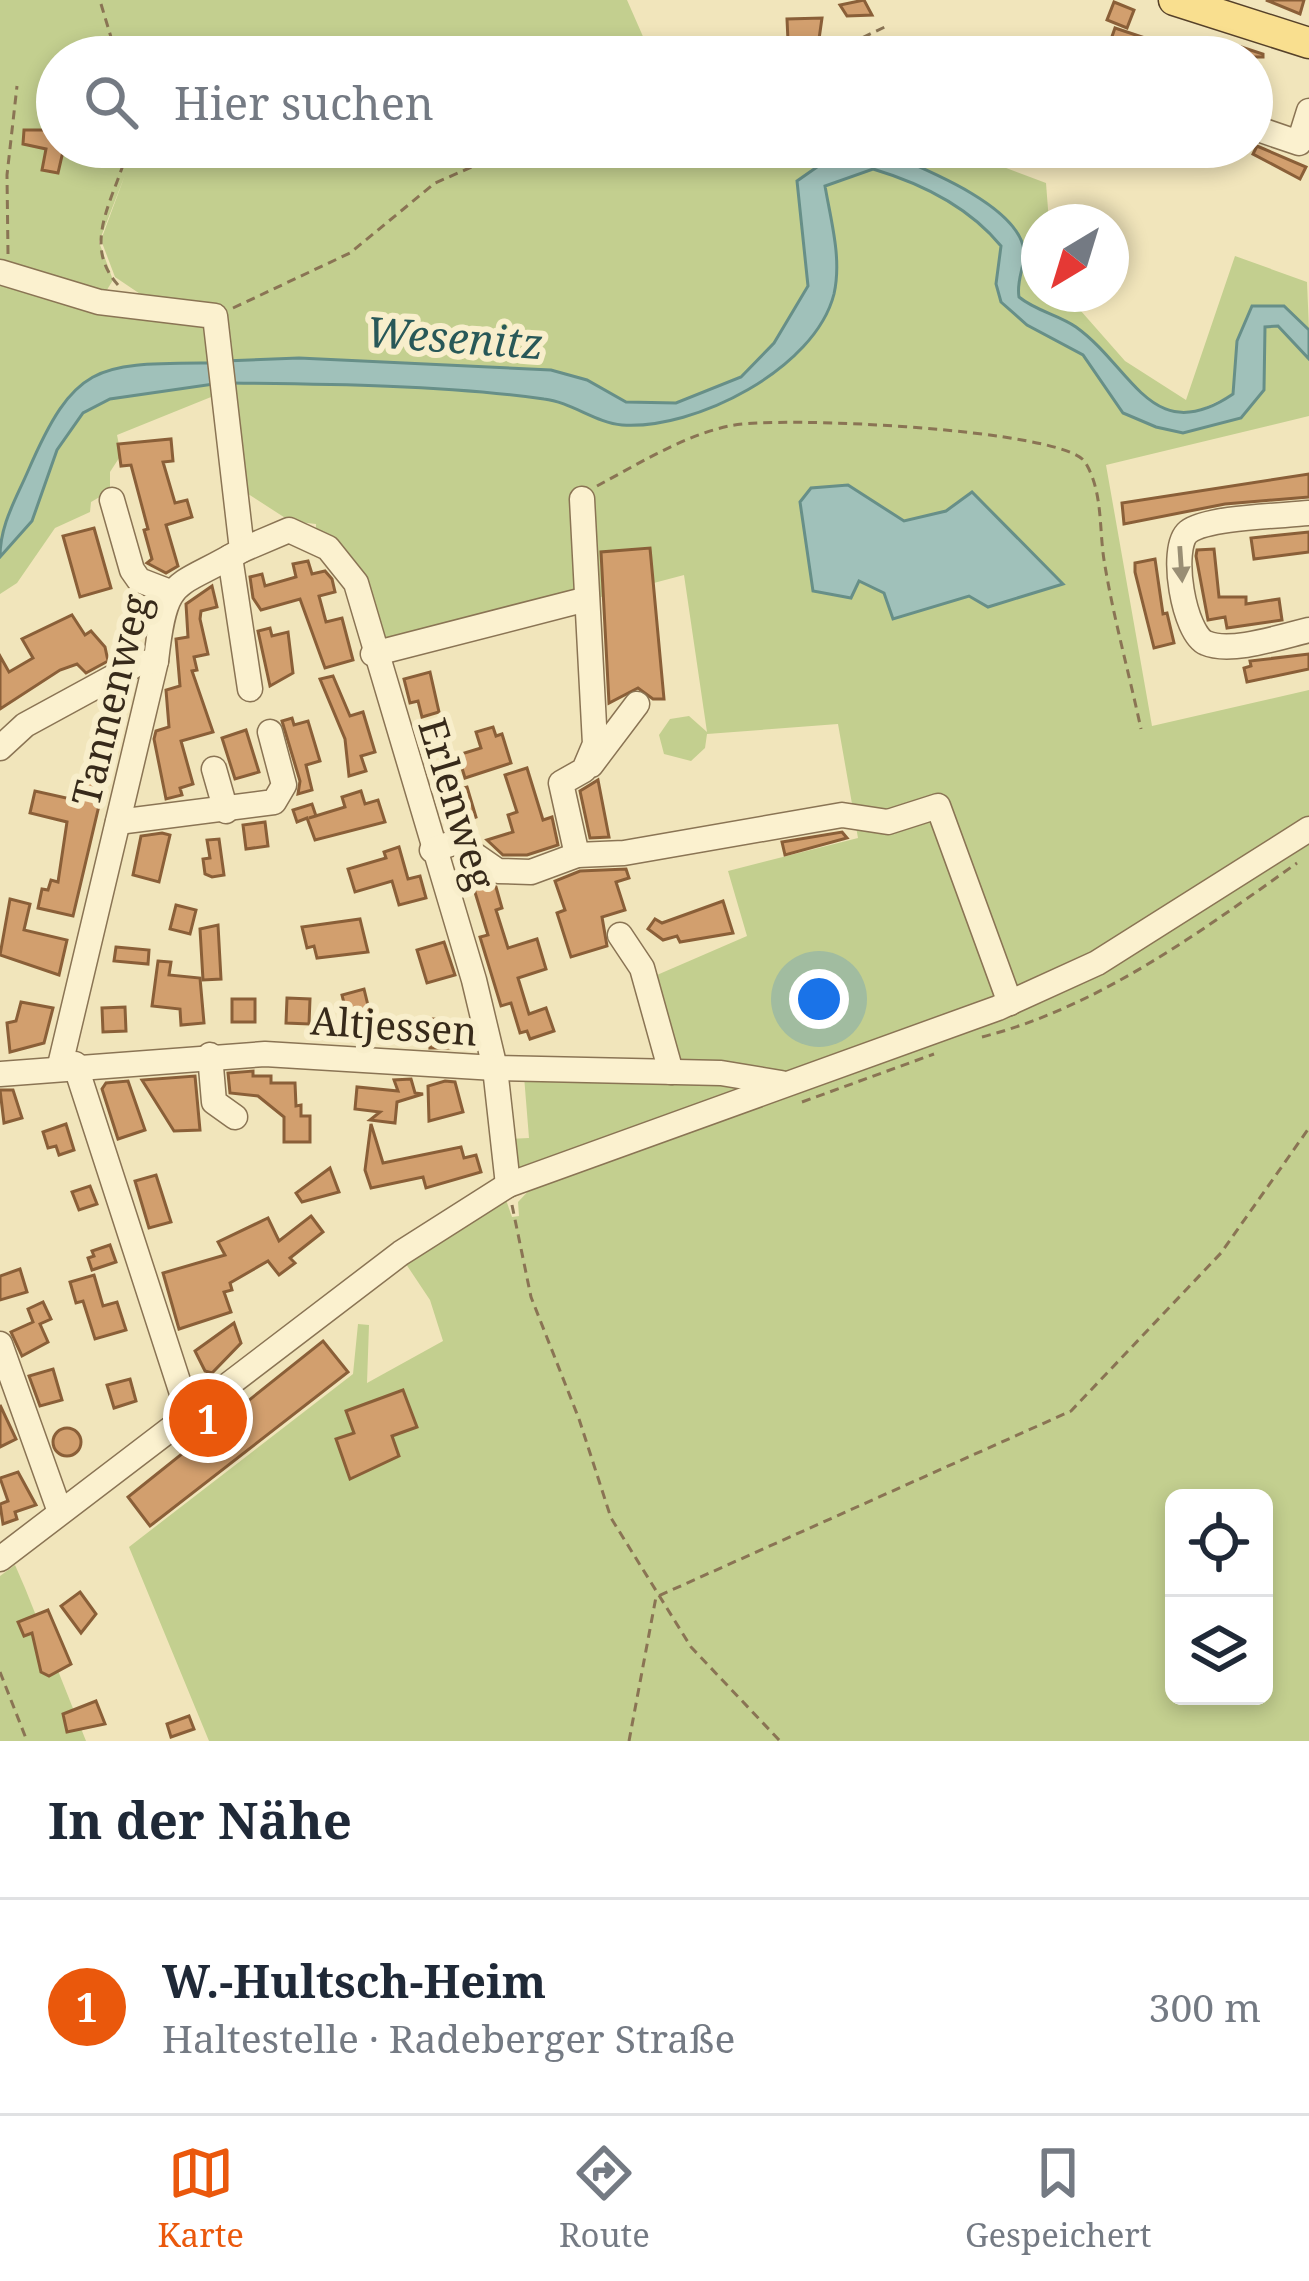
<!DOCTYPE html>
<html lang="de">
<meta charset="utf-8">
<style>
:root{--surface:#fff;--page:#f6f6f7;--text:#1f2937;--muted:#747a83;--line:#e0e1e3;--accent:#ea580c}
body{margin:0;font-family:"Noto Serif",serif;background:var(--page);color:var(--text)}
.controls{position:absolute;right:36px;bottom:36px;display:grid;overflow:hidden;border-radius:18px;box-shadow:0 6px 18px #0003}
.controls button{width:108px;height:108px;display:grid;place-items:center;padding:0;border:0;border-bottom:3px solid var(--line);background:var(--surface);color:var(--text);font:60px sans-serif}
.compass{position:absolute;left:1021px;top:204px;width:108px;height:108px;border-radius:50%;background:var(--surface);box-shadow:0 6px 18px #0003;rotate:218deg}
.you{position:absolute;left:819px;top:999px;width:42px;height:42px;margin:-30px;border:9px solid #fff;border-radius:50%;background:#1a73e8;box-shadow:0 0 0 18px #1a73e833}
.badge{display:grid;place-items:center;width:78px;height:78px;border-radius:50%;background:var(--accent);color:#fff;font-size:39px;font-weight:700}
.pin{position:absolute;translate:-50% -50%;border:6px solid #fff;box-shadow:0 3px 12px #0006}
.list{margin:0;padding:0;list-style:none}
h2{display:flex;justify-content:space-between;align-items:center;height:156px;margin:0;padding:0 48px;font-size:51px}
h2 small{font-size:39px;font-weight:400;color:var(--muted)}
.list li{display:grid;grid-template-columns:78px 1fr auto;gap:36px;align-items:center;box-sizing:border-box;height:216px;padding:0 48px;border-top:3px solid var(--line)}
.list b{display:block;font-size:45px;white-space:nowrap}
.list p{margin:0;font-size:39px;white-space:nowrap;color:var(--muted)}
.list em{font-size:39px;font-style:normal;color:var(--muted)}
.icon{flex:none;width:66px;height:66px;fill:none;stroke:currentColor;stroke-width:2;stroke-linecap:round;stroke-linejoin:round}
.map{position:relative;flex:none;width:1309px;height:1741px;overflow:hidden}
.search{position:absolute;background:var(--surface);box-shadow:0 6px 18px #0003;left:36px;right:36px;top:36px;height:132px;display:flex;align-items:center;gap:30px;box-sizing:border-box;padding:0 42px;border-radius:66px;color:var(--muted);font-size:45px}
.sheet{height:372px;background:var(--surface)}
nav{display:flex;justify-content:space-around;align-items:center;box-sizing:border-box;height:168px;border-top:3px solid var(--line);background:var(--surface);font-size:33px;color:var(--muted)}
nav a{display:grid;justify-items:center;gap:6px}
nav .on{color:var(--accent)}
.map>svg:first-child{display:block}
.green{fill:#c3cf8f;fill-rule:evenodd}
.water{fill:#a0c1ba;stroke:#678f88;stroke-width:3}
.building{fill:#d29f6e;stroke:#8a5f38;stroke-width:3}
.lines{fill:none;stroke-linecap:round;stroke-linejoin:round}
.minor-casing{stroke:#8a7454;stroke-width:27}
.major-casing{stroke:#564129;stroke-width:33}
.path{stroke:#8a7454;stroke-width:3;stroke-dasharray:9 6;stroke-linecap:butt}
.minor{stroke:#fbf1cf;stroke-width:24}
.major{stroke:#f9df8f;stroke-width:30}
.oneway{fill:#998e74}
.labels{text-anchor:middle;stroke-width:12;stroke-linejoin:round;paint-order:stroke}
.street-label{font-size:39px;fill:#372a1a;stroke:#f8eecb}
.water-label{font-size:42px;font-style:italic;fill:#285858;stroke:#f8eecb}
</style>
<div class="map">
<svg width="1309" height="1741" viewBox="0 0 1309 1741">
<rect width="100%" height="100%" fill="#f1e5bb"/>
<g class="green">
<path d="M0,0H627L652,57H57V147H873L837,153L810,170L832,238L825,186C839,178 854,170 870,169C909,168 977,217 1001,246L996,284L1001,302L1027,325L1083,355L1123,414L1156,427L1183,433L1241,418L1264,390L1265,327L1278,325L1309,359V416L1106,465L1152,726L1309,690V820L1097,953L1021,988L1005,979L997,984L1002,996L782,1076L682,1065L650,978L747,936L728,871L858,838L838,724L707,734L705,748L691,761L664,754L659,735L670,719L689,716L707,732L684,575L374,657C357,588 359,562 289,530H316V524L290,521L245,492L226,388L215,387L216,395L117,435L121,455L110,472V491L91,502L90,512L55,528L17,583L0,594V278L98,309L150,314L155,304L115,277L101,240L125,175L99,242L113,280L102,298L0,265ZM849,485L904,521L946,511L972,493L1062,583L989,607L969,596L894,619L884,593L858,581L851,598L813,591L800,502L811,488Z"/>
<path d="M874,147H951L1046,183L1049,222H1039V294H1066L1125,361L1186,400L1235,256L1307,282L1309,330L1284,306L1237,341L1233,394L1193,413H1170L1141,396L1112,359L1019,297C1016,280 1025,267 1024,251C1019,203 913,164 874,147Z"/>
<path d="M1309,839V1741H209L129,1547L353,1374L358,1324L369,1325L367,1383L443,1341L430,1300L404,1261L505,1197L512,1217L519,1216L518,1202L536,1183L1000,1017ZM1174,1498H1264V1696H1174Z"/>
<polygon points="524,1076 687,1078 746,1087 518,1169 507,1139 529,1138"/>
<polygon points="15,1565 25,1588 86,1741 0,1741 0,1576"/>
</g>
<g class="water">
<path d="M873,147C912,164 1019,203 1024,251C1025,267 1016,280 1019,297C1036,311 1059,315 1076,327C1133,368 1152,449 1233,394L1237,341L1252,306H1284L1309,330V359L1278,326L1265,327L1264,390L1241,418L1183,433L1156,427L1123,413L1083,355L1027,325L1001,302L996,284L1001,246C969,207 920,183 873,169L825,186C831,221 842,259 834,294C815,369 695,430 622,425C596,423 571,402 544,399C445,385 326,384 226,383L225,361L299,358L551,370L587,380L626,402L676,403L741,377L774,343L808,286L797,181L837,153Z"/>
<path d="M213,363L214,384L110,399L83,413L57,450L32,521L0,557C0,525 15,501 28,471C76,360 98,364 213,363Z"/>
<polygon points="848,485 904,521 946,511 972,492 1063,584 988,607 969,596 893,619 884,593 859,581 851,598 813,591 800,502 811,488"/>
</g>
<g class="building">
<polygon points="864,0 872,15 847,16 840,5"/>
<polygon points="1266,0 1304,0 1300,14"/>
<polygon points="1114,2 1134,10 1127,28 1107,20"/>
<polygon points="822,18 819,39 788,41 787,19"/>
<polygon points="1115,28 1142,37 1136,54 1109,45"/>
<polygon points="936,38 966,50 965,57 927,57"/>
<polygon points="1226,42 1263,54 1263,57 1221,57"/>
<polygon points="24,130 57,130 57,147 64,147 58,173 42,170 46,149 23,144"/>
<polygon points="1257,146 1306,167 1300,179 1253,154"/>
<polygon points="171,439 173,461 163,462 175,503 187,500 192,517 166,525 178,566 166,573 147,563 152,559 144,530 148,529 131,465 121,466 118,444"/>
<polygon points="1309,474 1309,497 1225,504 1124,524 1122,503"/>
<polygon points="94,528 111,588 80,597 63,536"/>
<polygon points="1309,532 1309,552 1254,559 1251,538"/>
<polygon points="650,548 664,699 653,699 638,688 609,703 601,552"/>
<polygon points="1214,549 1219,597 1246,597 1246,604 1279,599 1282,620 1227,628 1225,617 1208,620 1196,556 1197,550"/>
<polygon points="1155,559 1163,614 1167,613 1174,643 1154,648 1135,572 1135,563"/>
<polygon points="308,561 312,574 325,571 332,579 335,592 319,596 326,622 342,618 353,660 325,668 300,599 261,610 253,598 250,577 262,574 265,586 296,577 293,564"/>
<polygon points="212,586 217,607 201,611 200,619 208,654 194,657 197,670 192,671 213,732 181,741 193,784 180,788 182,795 166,799 154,739 156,731 169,727 166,690 180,686 176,639 188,637 186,604"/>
<polygon points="72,615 85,635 91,631 105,647 108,661 86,673 77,664 60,670 0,709 0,656 9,672 33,658 22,639"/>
<polygon points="270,628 272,636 288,632 293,673 270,686 258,631"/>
<polygon points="1309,654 1309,669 1247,682 1244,668 1251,666 1250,661"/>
<polygon points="430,672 439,712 422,717 418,701 410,703 404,679"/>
<polygon points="333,676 350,716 363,712 375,752 361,756 366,771 349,776 345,739 320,679"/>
<polygon points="292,718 294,725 308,721 320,761 306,765 312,790 298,794 300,781 282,721"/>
<polygon points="94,724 117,729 73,916 38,908 42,889 48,890 51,880 58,882 67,822 30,813 35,791 75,800 78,785 85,786"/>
<polygon points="493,727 496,736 502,734 511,763 465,778 458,755 481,748 476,732"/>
<polygon points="246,730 259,772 235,779 222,738"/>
<polygon points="527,768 543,820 552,817 558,845 527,855 503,855 487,840 513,832 508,815 517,812 505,775"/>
<polygon points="598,780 609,837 590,838 580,791"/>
<polygon points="467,787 476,817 455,824 446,793"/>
<polygon points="361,791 365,804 378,800 385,822 315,840 307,818 297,822 293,810 312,804 316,816 309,818 345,807 342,797"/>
<polygon points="265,822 268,846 246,849 243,825"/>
<polygon points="842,832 847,838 785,855 782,842"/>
<polygon points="162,833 170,835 159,882 133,875 141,836"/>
<polygon points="219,839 224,875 212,877 205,874 203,859 210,858 207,840"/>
<polygon points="399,847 408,879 420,876 426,898 399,905 392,881 355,892 348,869 386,858 384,852"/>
<polygon points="626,869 629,878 616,882 625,910 602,917 607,946 571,957 557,913 565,910 555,881 580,871"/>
<polygon points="488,884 496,887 502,908 496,910 508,948 537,939 546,969 518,978 529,1014 546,1008 554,1031 530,1039 527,1031 520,1033 511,1003 501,1006 480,937 488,935 474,889"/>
<polygon points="10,899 30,904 24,930 67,940 59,975 0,955"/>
<polygon points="723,901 733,933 680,942 677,936 663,940 648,929 655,919 662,923"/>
<polygon points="176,905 196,910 190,934 170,929"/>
<polygon points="360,919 368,952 317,958 314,946 307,948 302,927"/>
<polygon points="218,925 221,979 203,980 200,929"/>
<polygon points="444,942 455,975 427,983 417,950"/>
<polygon points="116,947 149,950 148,964 114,961"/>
<polygon points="158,961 171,962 169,975 200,978 204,1023 181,1025 180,1009 152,1006"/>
<polygon points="364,989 374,1030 352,1035 342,995"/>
<polygon points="287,998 310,999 309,1024 286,1023"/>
<rect x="232" y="999" width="23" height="23"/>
<polygon points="21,1002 53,1008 44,1043 10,1052 7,1023 16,1021"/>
<polygon points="125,1007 126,1031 103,1032 102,1008"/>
<polygon points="433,1019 467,1022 468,1048 430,1048"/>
<polygon points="253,1071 253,1076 271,1076 271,1083 295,1083 296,1106 301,1105 301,1116 310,1116 310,1142 284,1142 284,1117 258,1096 230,1093 228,1073"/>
<polygon points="195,1076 200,1130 174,1131 142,1080"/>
<polygon points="411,1079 415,1093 423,1094 397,1102 395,1123 370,1120 380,1112 355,1109 357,1087 398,1091 394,1080"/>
<polygon points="128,1081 145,1130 118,1139 102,1089 106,1083"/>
<polygon points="445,1081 455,1082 463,1112 429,1121 428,1086"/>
<polygon points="0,1090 13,1090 22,1118 4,1123"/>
<polygon points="66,1124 74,1150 59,1155 56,1146 48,1148 43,1132"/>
<polygon points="371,1124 383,1163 461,1147 464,1158 476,1155 481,1172 426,1188 423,1177 371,1188 365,1170"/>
<polygon points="330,1168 339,1192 302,1202 296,1193"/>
<polygon points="156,1175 171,1222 149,1228 135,1181"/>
<polygon points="90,1186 97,1204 79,1210 72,1192"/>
<polygon points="311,1216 323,1232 290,1258 295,1263 279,1275 268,1261 230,1283 232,1290 224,1292 231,1312 179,1329 163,1273 225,1255 218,1242 268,1218 279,1241"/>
<polygon points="110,1245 116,1262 92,1270 88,1258 94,1256 92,1251"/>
<polygon points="20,1269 27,1292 0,1300 0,1276"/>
<polygon points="94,1275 103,1306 117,1302 126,1330 95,1339 83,1301 76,1303 70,1282"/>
<polygon points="43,1302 51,1319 40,1324 48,1342 22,1356 11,1332 33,1322 28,1309"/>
<polygon points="234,1323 241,1343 212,1373 205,1371 195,1351"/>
<polygon points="323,1341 348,1372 150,1526 128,1497"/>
<polygon points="53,1369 62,1400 40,1406 29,1376"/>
<polygon points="130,1379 136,1401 114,1408 107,1385"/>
<polygon points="403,1390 417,1427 392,1436 399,1456 350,1479 336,1439 354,1433 346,1411"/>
<polygon points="0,1405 16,1439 0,1447"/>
<circle cx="67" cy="1442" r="14"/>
<polygon points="18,1472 36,1505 15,1512 17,1519 3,1524 0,1504 8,1501 0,1478"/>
<polygon points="80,1592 96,1614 81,1633 61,1606"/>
<polygon points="48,1610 71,1664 49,1676 41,1672 32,1633 24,1636 18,1622"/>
<polygon points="96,1701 105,1724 67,1732 63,1714"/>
<polygon points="189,1716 194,1729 171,1737 167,1724"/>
</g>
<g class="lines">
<g class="minor-casing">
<g id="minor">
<polyline points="1252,127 1299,143 1309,111"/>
<path d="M0,272L99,302L215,316L242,550C174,591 166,572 156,661L60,1065"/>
<polyline points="112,500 132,570 139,580 170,592"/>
<path d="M1309,513C1282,516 1207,517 1188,532C1169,548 1184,634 1206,643C1231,654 1283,636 1309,630"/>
<polyline points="242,550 289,530 328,548 356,583 474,980 495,1068 508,1185"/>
<polyline points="230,557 250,689"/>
<polyline points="373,654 587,599"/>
<polyline points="0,748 25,725 137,664 156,661"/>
<polyline points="591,765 637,704"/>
<polyline points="214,769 226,811"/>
<polyline points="118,822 274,802 284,785 270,732"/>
<polyline points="432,850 456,842 498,871 531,872 577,855 624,853 842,815 888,822 938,806 1010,1003"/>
<polyline points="577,855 561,783 584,770 595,744 582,499"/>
<polyline points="620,935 642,968 671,1072"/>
<polyline points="210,1055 214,1102 235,1117"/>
<polyline points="75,1064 189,1415"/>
<polyline points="0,1074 265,1054 495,1068 721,1073 781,1083"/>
<polyline points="0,1344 60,1512"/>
<polyline points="0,1559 401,1253 508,1185 998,1008 1097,963 1309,829"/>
</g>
</g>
<g class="major-casing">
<polyline id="major" points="1174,0 1309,43"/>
</g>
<g class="path">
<polyline points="101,4 117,57"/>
<polyline points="822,57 889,25"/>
<polyline points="8,254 7,175 17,86"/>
<path d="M118,285C79,242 118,194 128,147"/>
<polyline points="233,308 350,253 435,183 518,147"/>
<path d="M597,486C638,464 683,436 729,426C775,415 1064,429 1085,462C1103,491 1099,528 1104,560C1113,616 1129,673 1141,729"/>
<path d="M982,1037C1099,1007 1200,932 1297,863"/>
<polyline points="802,1102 934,1054"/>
<polyline points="512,1205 531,1297 579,1419 611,1518 691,1647 780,1741"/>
<polyline points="0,1672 27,1741"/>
<polyline points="629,1741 656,1597 1071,1411 1221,1253 1309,1128"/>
</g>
<use href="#minor" class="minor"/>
<use href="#major" class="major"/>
</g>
<defs><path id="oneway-solid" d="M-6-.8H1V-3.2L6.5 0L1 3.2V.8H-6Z" transform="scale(3)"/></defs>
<use class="oneway" href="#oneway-solid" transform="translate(1181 564) rotate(86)"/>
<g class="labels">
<g class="street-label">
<text transform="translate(111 700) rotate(-76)" y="14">Tannenweg</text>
<text transform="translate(457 804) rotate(73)" y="14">Erlenweg</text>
<text transform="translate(394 1026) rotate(4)" y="14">Altjessen</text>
</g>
<g class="water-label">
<text transform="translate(455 338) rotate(4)" y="15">Wesenitz</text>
</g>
</g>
</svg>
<div class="controls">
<button><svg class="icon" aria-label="locate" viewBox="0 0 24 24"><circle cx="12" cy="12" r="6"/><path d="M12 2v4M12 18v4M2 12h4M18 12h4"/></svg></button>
<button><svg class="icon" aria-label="layers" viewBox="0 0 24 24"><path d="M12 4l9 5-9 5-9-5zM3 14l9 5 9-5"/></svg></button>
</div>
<svg class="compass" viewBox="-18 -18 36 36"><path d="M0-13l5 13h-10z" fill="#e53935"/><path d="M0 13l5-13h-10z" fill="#747a83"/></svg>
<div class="you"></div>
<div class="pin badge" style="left:208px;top:1418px">1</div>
<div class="search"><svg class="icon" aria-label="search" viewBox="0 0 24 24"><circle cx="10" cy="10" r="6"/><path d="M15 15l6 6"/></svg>Hier suchen</div>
</div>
<section class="sheet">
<h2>In der Nähe<small></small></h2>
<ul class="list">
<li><span class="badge">1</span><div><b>W.-Hultsch-Heim</b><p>Haltestelle · Radeberger Straße</p></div><em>300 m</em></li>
</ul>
</section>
<nav>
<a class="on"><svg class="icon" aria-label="map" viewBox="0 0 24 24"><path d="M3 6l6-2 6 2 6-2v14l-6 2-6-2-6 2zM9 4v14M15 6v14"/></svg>Karte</a>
<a><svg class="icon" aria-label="directions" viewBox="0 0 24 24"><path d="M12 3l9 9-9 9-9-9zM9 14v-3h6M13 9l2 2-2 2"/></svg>Route</a>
<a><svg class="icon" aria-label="saved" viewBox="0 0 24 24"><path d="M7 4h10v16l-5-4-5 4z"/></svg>Gespeichert</a>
</nav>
